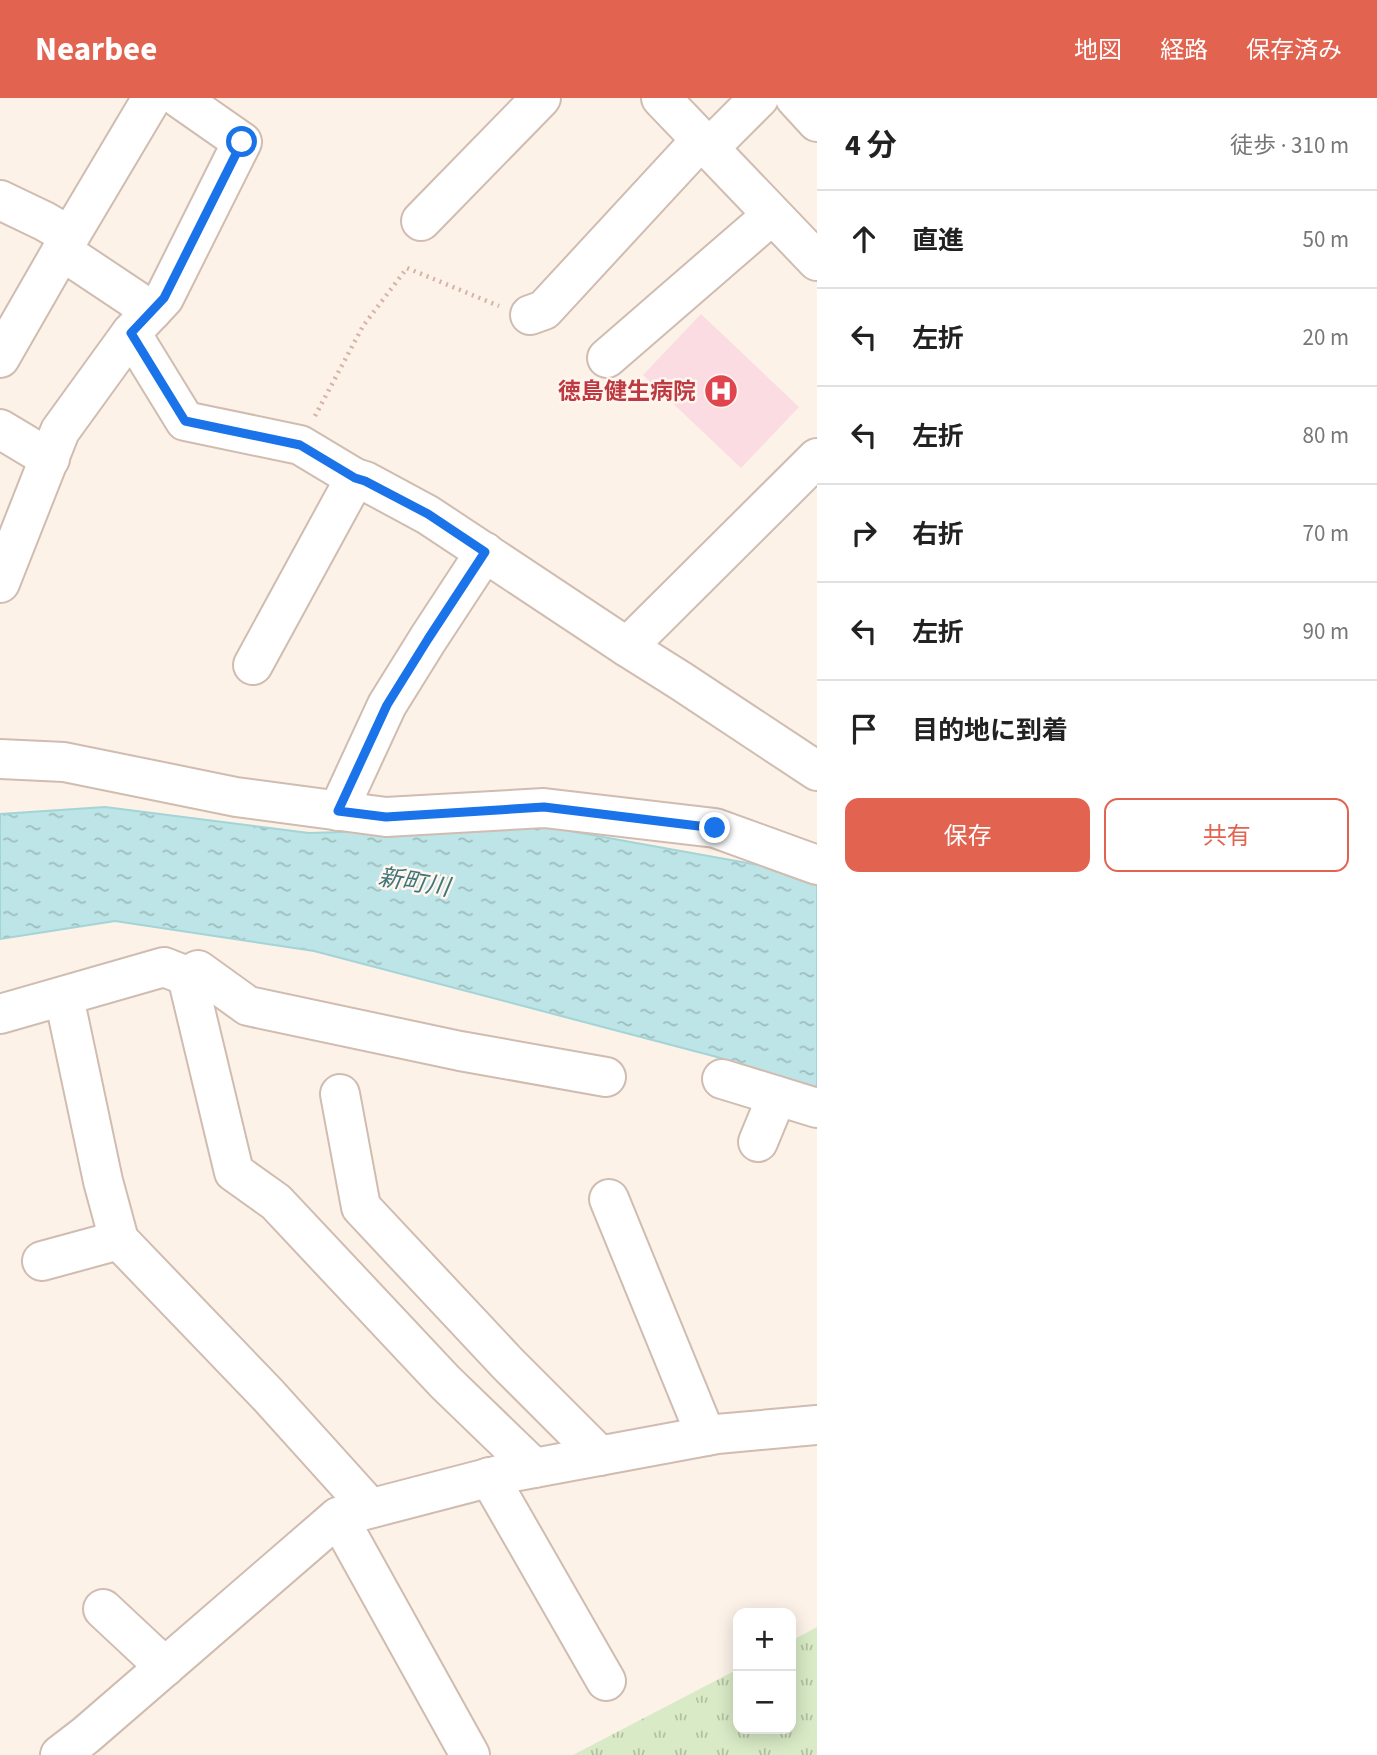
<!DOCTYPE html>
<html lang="ja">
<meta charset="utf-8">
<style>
:root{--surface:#fff;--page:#f6f6f6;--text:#222;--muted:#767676;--line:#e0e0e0;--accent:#e36351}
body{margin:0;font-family:"Source Sans 3","Noto Sans JP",sans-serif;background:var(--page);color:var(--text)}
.controls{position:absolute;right:21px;bottom:21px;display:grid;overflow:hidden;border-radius:14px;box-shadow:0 4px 18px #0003}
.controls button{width:63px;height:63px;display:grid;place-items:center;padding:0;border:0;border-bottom:2px solid var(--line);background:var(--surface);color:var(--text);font:35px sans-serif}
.stop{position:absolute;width:21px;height:21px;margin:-16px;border:5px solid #1a73e8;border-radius:50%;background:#fff}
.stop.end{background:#1a73e8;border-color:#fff;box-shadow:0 2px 7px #0008}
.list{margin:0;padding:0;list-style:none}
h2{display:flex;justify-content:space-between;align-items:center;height:91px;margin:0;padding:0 28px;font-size:30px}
h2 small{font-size:23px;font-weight:400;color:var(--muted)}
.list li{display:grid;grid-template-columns:46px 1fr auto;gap:21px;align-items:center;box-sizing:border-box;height:98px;padding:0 28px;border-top:2px solid var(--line)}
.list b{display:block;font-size:26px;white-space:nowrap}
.list em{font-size:23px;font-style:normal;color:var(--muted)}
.actions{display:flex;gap:14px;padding:21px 28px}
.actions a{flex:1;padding:16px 0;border:2px solid var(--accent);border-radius:14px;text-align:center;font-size:24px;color:var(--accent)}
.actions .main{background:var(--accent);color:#fff}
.icon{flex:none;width:38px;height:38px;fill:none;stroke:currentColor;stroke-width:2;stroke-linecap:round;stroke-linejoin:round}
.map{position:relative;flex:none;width:817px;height:1657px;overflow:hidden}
header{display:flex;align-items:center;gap:42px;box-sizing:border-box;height:98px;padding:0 35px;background:var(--accent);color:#fff}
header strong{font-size:33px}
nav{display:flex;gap:38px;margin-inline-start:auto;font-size:24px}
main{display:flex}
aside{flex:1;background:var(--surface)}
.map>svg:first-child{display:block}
.medical{fill:#fadce2}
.grass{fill:url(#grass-tufts)}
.water{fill:url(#water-ripples);stroke:#a3d4d7;stroke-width:2}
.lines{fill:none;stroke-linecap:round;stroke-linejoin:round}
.minor-casing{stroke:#d0bcb0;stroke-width:42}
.path{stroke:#d6b2a3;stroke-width:4.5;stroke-dasharray:2 5;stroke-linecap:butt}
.minor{stroke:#fff;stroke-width:38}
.route{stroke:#1a73e8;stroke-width:9}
.labels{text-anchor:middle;stroke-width:5;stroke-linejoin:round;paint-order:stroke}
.health-label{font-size:23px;font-weight:bold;fill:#be3a42;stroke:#fff7ef;text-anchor:end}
.water-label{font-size:24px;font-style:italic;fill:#40767b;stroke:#fff7ef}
</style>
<header>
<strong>Nearbee</strong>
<nav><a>地図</a><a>経路</a><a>保存済み</a></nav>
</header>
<main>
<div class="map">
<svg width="817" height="1657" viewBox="0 0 817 1657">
<defs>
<pattern id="grass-tufts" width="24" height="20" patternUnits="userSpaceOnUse" patternTransform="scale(1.75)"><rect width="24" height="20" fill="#d8eac6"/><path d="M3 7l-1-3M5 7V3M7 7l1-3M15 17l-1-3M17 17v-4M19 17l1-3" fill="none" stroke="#b4c0a3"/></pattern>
<pattern id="water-ripples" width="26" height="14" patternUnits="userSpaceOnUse" patternTransform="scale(1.75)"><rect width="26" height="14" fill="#bde4e6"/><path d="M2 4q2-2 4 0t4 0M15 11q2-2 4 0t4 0" fill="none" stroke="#9ebcbd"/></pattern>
</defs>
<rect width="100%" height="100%" fill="#fcf2e8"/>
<polygon class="medical" points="701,216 799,309 741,370 643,277"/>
<polygon class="grass" points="817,1529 817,1657 573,1657 738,1571 738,1631 791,1631 791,1543"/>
<polygon class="water" points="105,709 309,735 542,728 781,771 817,785 817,992 717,959 314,853 115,823 0,841 0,716"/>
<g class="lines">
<g class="minor-casing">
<g id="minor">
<polyline points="661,0 817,163"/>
<polyline points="795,0 817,24"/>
<polyline points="709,50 759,0"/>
<polyline points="0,102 44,123 70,138"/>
<polyline points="421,123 541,0"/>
<polyline points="62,153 152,213"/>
<polyline points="530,217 544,212 701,42"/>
<polyline points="131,235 185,323 300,347 355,380 365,383 428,417 627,549 817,360"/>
<polyline points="0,260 70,138 152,0"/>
<polyline points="607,260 772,117"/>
<polyline points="0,331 50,361"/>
<polyline points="0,485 60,333 131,235 164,200 242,44 179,0"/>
<polyline points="627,549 681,583 817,673"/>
<polyline points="253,567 355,380"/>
<polyline points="0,661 64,664 236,699 386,719 544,710 715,730 817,767"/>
<polyline points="338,713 387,607 428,541 485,454"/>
<polyline points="187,878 234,1074 276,1104 445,1284 534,1370"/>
<polyline points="64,899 103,1083 119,1142 268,1297 370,1410"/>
<polyline points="0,916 164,869 187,878 198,872 248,908 460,953 606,979"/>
<polyline points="722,981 817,1010"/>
<polyline points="340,996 361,1109 508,1266 600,1358"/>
<polyline points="758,1044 777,998"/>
<polyline points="609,1101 706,1338"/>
<polyline points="42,1163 119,1142"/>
<polyline points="489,1379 606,1583"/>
<polyline points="338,1419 470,1657"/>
<polyline points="103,1511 165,1569"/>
<polyline points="60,1657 86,1637 338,1419 507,1375 717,1336 817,1327"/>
</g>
</g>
<polyline class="path" points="315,318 363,228 407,170 499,208"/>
<use href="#minor" class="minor"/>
</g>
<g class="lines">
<polyline class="route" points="242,44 164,200 131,235 185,323 300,347 355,380 365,383 428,416 485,454 428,541 387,607 338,713 386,719 544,709 715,730"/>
</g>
<defs>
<g id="hospital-disc" transform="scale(1.75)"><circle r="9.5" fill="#e0444e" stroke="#fff7ef"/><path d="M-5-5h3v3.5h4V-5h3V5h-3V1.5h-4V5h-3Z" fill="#fff"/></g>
</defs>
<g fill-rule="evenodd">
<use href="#hospital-disc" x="721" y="293"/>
</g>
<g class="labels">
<g class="health-label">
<text x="696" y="301">徳島健生病院</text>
</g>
<g class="water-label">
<text transform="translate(414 784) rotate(9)" y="8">新町川</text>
</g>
</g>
</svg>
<div class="controls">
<button>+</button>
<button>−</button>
</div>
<div class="stop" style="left:242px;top:44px"></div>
<div class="stop end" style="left:715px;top:730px"></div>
</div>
<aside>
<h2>4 分<small>徒歩 · 310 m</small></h2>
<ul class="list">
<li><svg class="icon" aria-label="ahead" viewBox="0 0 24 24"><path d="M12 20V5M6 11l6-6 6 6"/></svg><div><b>直進</b></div><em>50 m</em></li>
<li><svg class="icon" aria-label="left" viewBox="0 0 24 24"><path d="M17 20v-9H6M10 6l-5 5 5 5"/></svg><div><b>左折</b></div><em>20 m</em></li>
<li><svg class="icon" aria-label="left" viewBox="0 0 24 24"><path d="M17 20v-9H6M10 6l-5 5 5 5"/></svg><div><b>左折</b></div><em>80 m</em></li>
<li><svg class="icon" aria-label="right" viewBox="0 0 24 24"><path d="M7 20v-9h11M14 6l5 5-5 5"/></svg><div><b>右折</b></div><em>70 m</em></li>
<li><svg class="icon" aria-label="left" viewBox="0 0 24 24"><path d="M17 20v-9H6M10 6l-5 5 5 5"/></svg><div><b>左折</b></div><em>90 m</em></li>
<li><svg class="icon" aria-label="arrive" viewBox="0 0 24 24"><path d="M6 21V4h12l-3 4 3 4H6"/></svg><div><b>目的地に到着</b></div></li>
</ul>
<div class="actions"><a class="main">保存</a><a>共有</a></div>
</aside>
</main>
